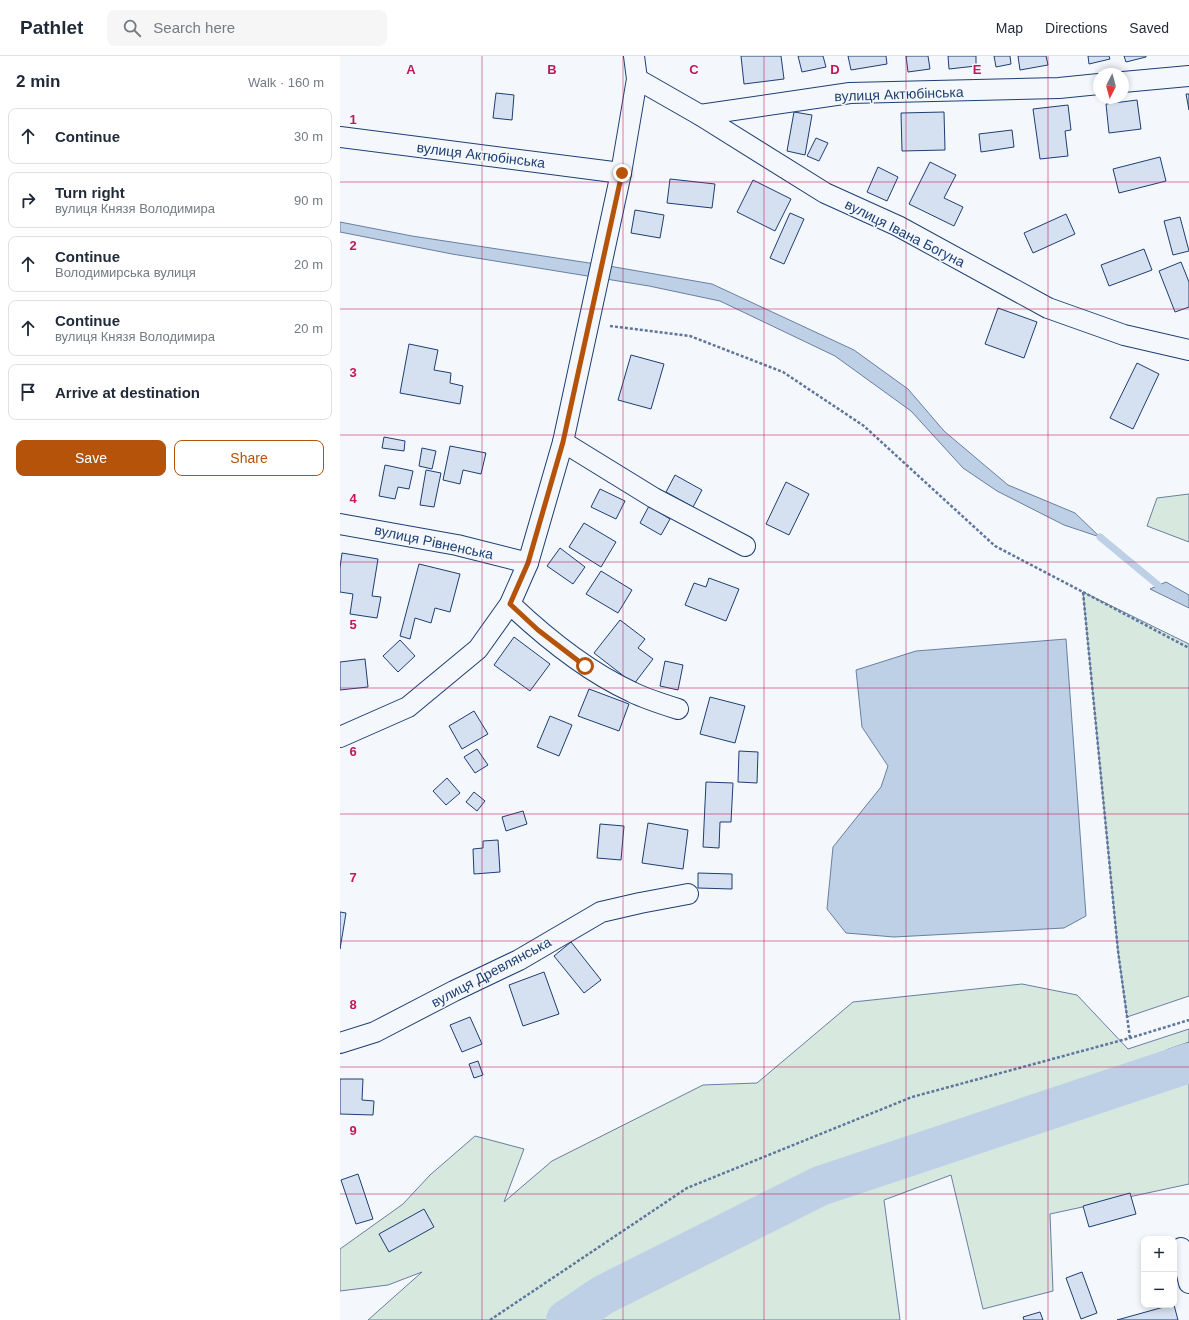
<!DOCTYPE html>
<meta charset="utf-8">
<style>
:root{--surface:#fff;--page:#f6f6f7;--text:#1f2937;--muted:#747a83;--line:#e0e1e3;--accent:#b45309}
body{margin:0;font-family:Arial,sans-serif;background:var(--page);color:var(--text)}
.controls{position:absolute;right:12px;bottom:12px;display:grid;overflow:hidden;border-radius:8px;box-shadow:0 2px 6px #0003}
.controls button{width:36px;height:36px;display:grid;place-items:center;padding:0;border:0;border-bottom:1px solid var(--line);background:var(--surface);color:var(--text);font:20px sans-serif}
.compass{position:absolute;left:753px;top:12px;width:36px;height:36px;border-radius:50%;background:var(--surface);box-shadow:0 2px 6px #0003;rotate:186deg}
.stop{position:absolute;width:12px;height:12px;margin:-9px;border:3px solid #b45309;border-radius:50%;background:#fff}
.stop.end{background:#b45309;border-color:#fff;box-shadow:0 1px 4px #0008}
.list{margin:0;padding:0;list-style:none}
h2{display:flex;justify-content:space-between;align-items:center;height:52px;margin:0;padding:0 16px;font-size:17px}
h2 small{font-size:13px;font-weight:400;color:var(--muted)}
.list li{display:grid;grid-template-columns:26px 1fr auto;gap:12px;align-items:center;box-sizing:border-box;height:56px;margin:0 8px 8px;padding:0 8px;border:1px solid var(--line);border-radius:8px}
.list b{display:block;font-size:15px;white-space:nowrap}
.list p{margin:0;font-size:13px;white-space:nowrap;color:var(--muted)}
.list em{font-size:13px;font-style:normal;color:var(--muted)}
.actions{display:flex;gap:8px;padding:12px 16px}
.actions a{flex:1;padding:9px 0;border:1px solid var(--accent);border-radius:8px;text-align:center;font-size:14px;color:var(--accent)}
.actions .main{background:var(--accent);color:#fff}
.icon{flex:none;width:22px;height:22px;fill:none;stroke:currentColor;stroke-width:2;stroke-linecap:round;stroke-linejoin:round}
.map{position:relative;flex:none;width:849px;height:1264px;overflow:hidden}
header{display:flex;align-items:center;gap:24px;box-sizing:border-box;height:56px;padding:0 20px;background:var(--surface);border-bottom:1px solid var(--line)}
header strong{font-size:19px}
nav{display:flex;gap:22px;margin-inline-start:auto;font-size:14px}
.search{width:280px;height:36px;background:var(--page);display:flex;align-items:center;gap:10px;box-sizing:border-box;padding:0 14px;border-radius:8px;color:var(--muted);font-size:15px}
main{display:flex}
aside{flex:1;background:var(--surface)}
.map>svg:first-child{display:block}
.green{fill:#d7e8df;stroke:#687fa3}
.water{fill:#bed0e5;stroke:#687fa3}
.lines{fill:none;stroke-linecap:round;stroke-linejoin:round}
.stream{stroke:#bed0e5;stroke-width:7}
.river{stroke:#bed0e5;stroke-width:40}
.building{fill:#d5e0f0;stroke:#1d3f73}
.street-casing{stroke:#1d3f73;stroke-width:22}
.path{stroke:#5e769c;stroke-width:2.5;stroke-dasharray:3 2;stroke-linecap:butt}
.street{stroke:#f4f7fb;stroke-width:20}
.route{stroke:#b45309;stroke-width:5}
.grid{fill:none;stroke:#c2185b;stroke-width:1;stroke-opacity:0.55}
.labels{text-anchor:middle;stroke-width:3;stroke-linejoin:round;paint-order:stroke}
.street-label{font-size:14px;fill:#1d3f73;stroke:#f4f7fb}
.grid-label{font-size:13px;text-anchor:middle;font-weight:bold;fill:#c2185b;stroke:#f4f7fb;stroke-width:3;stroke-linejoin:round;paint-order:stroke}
</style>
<header>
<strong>Pathlet</strong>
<div class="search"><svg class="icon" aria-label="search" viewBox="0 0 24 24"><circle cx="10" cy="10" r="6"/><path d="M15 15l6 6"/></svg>Search here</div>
<nav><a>Map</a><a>Directions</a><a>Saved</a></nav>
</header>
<main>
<aside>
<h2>2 min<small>Walk · 160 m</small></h2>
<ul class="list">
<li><svg class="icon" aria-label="ahead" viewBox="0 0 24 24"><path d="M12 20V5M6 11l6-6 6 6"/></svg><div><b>Continue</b></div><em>30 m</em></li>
<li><svg class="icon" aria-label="right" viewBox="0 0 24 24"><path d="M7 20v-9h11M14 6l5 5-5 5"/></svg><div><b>Turn right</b><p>вулиця Князя Володимира</p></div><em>90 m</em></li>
<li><svg class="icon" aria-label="ahead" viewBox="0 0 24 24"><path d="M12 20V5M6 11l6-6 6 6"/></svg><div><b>Continue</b><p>Володимирська вулиця</p></div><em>20 m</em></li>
<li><svg class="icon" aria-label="ahead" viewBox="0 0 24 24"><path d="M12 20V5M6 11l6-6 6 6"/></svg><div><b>Continue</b><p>вулиця Князя Володимира</p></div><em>20 m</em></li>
<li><svg class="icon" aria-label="arrive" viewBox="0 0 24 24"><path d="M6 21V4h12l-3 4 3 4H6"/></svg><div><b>Arrive at destination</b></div></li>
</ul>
<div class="actions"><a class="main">Save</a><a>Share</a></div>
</aside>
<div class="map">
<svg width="849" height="1264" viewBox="0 0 849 1264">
<rect width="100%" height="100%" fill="#f4f7fb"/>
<g class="green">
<polygon points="849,438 849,486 807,470 817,442"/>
<polygon points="743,536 849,588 849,940 787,961 778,895"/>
<polygon points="682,928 737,939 788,993 849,973 849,1128 710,1158 713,1235 643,1253 611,1119 544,1144 560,1264 28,1264 82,1216 48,1229 0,1235 0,1193 63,1148 90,1119 135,1080 184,1093 164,1146 212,1105 363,1029 417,1027 513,946"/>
</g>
<g class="water">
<polygon points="0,166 72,180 269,210 372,228 514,294 568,333 604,375 668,429 735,457 760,481 724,469 657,435 623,412 571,355 495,300 380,245 309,230 112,198 0,176"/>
<polygon points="826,526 849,539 849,552 810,533"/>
<polygon points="726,583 746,860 724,872 554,881 506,877 487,853 493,791 541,731 548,710 522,671 516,614 576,595"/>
<polygon points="849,986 849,1007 846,1008 826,994"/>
</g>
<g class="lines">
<polyline class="stream" points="760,481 818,529"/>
<polyline class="river" points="226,1264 263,1239 480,1130 849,1007"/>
</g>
<g class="building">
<polygon points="401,0 441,0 444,23 404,28"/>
<polygon points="458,0 483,0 486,11 462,16"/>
<polygon points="508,0 546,0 547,8 511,14"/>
<polygon points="566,0 588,0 590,13 568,16"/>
<polygon points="608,0 636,0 636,10 609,13"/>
<polygon points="654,0 670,0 671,8 656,11"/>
<polygon points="678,0 706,0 708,9 680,14"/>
<polygon points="748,0 769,0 770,3 749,8"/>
<polygon points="784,0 806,0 806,1 786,6"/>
<polygon points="156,37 174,39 172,64 153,62"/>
<polygon points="846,38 849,38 849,54"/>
<polygon points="797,44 801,73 769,77 766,48"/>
<polygon points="728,49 731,74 725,75 728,100 700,103 693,53"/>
<polygon points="454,56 472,59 465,99 447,95"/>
<polygon points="604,56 605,94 562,95 561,57"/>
<polygon points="672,74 674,91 641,96 639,78"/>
<polygon points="476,82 488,87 479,105 467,100"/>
<polygon points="820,101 826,125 779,137 773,113"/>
<polygon points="590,106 616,119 604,142 623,151 614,170 569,148"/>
<polygon points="538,111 558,121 547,145 527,136"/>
<polygon points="330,123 375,128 372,152 327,147"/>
<polygon points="413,124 451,143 435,175 397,156"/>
<polygon points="295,154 324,159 320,182 291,177"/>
<polygon points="450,157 464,163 444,208 430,202"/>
<polygon points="726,158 735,178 693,197 684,177"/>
<polygon points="840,161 849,195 833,199 824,165"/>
<polygon points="804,193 812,214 769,230 761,209"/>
<polygon points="841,206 849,226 849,251 835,256 819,215"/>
<polygon points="658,252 697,266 684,302 645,288"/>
<polygon points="69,288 98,294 94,314 111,317 110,327 123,330 120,348 60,337"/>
<polygon points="291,299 324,308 311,353 278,344"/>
<polygon points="797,307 819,318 793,373 770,362"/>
<polygon points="44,381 65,385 64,395 42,392"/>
<polygon points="110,390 146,397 141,418 123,414 120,428 103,424"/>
<polygon points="82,392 96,395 92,413 79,410"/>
<polygon points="45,409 73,415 69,433 58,431 55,443 39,440"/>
<polygon points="86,414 101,417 94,451 80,449"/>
<polygon points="335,419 362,434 353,451 326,436"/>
<polygon points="446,426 469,438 449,479 426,468"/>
<polygon points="260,433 285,445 276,463 251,451"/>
<polygon points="309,450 330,463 321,479 300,467"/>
<polygon points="244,467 276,486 261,511 229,491"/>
<polygon points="220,492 245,511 233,528 207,510"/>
<polygon points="2,497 38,503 32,540 41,541 37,562 10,558 13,538 0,536 0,512"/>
<polygon points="79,508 120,518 110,556 95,552 91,567 75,562 70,583 60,580"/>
<polygon points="261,515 292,534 278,557 246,538"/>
<polygon points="369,522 399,533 386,565 345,549 354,527 366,531"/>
<polygon points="280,564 305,583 298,592 313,603 294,628 254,597"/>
<polygon points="174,581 210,608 190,635 154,609"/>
<polygon points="60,584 75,600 58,616 43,600"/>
<polygon points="25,603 28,631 0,634 0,606"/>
<polygon points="325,605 343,609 338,634 320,630"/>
<polygon points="249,633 289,648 279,675 238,660"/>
<polygon points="370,641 405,650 395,687 360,678"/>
<polygon points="134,655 148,678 122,693 109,670"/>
<polygon points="210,660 232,669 219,700 197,691"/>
<polygon points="137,693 148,709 135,717 124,701"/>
<polygon points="399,695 418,696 417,727 398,726"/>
<polygon points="107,722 120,737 106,749 93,735"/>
<polygon points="366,726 393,727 391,766 380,766 379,792 363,791"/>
<polygon points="134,736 145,745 137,755 126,746"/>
<polygon points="183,755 187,768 166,775 162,761"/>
<polygon points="308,767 348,774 343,813 302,807"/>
<polygon points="260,768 284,770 281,804 257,802"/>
<polygon points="158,784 160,816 134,818 133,793 143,792 143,785"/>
<polygon points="358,817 392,818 392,833 358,832"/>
<polygon points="0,856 6,857 0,893"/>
<polygon points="231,886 261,924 244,937 214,900"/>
<polygon points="204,916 219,958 183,970 169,929"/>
<polygon points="130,961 142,988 122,996 110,969"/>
<polygon points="138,1005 143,1019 134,1022 129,1008"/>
<polygon points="0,1023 23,1023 22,1044 34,1045 33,1059 0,1058"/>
<polygon points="18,1118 33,1163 16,1168 1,1124"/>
<polygon points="790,1137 796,1158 749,1171 743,1150"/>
<polygon points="84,1153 94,1171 49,1196 39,1178"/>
<polygon points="742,1216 757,1257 741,1263 726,1222"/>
<polygon points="831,1249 834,1249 838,1264 777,1264"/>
<polygon points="700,1256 703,1264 684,1264 683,1261"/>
</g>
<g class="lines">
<g class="street-casing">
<g id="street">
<polyline points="297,23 360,59 485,137 558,170 708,252 784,279 849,294"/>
<polyline points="783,26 849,20"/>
<polyline points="360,59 510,37 719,32 759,28"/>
<polyline points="0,81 281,117"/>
<polyline points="223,386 314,442 405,490"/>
<polyline points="0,468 117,489 188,507"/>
<path d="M170,548C206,582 246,615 292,636C306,643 322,648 338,653"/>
<polyline points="0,681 68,651 138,593 170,548 188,507 223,386 281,117 297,23 294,0"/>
<polyline points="0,987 35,976 114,935 179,904 261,856 300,847 348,838"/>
<polyline points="841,1192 849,1227"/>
</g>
</g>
<g class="path">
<polyline points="270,270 350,280 443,316 524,370 655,490 743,536 778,895 790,982"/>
<polyline points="743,536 849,592"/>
<polyline points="150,1264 347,1132 572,1041 790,982 849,964"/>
</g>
<use href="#street" class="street"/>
</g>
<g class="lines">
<polyline class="route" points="245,610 198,574 170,548 188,507 223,386 282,117"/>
</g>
<path class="grid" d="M142,0V1264M283,0V1264M424,0V1264M566,0V1264M708,0V1264M0,126H849M0,253H849M0,379H849M0,506H849M0,632H849M0,758H849M0,885H849M0,1011H849M0,1138H849"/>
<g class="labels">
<g class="street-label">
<text transform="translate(559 38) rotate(-2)" y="5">вулиця Актюбінська</text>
<text transform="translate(141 99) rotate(7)" y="5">вулиця Актюбінська</text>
<text transform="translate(565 177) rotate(27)" y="5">вулиця Івана Богуна</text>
<text transform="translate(94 486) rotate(12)" y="5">вулиця Рівненська</text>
<text transform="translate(151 916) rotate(-28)" y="5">вулиця Древлянська</text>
</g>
</g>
<g class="grid-label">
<text x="71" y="18">A</text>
<text x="212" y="18">B</text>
<text x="354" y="18">C</text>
<text x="495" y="18">D</text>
<text x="637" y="18">E</text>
<text x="13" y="68">1</text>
<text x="13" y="194">2</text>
<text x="13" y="321">3</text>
<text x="13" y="447">4</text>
<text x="13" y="573">5</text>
<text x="13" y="700">6</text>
<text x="13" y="826">7</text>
<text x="13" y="953">8</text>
<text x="13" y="1079">9</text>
</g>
</svg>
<div class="controls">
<button>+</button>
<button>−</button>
</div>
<svg class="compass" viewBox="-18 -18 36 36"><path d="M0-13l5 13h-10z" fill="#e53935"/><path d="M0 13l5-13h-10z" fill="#747a83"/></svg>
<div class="stop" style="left:245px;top:610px"></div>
<div class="stop end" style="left:282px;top:117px"></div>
</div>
</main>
